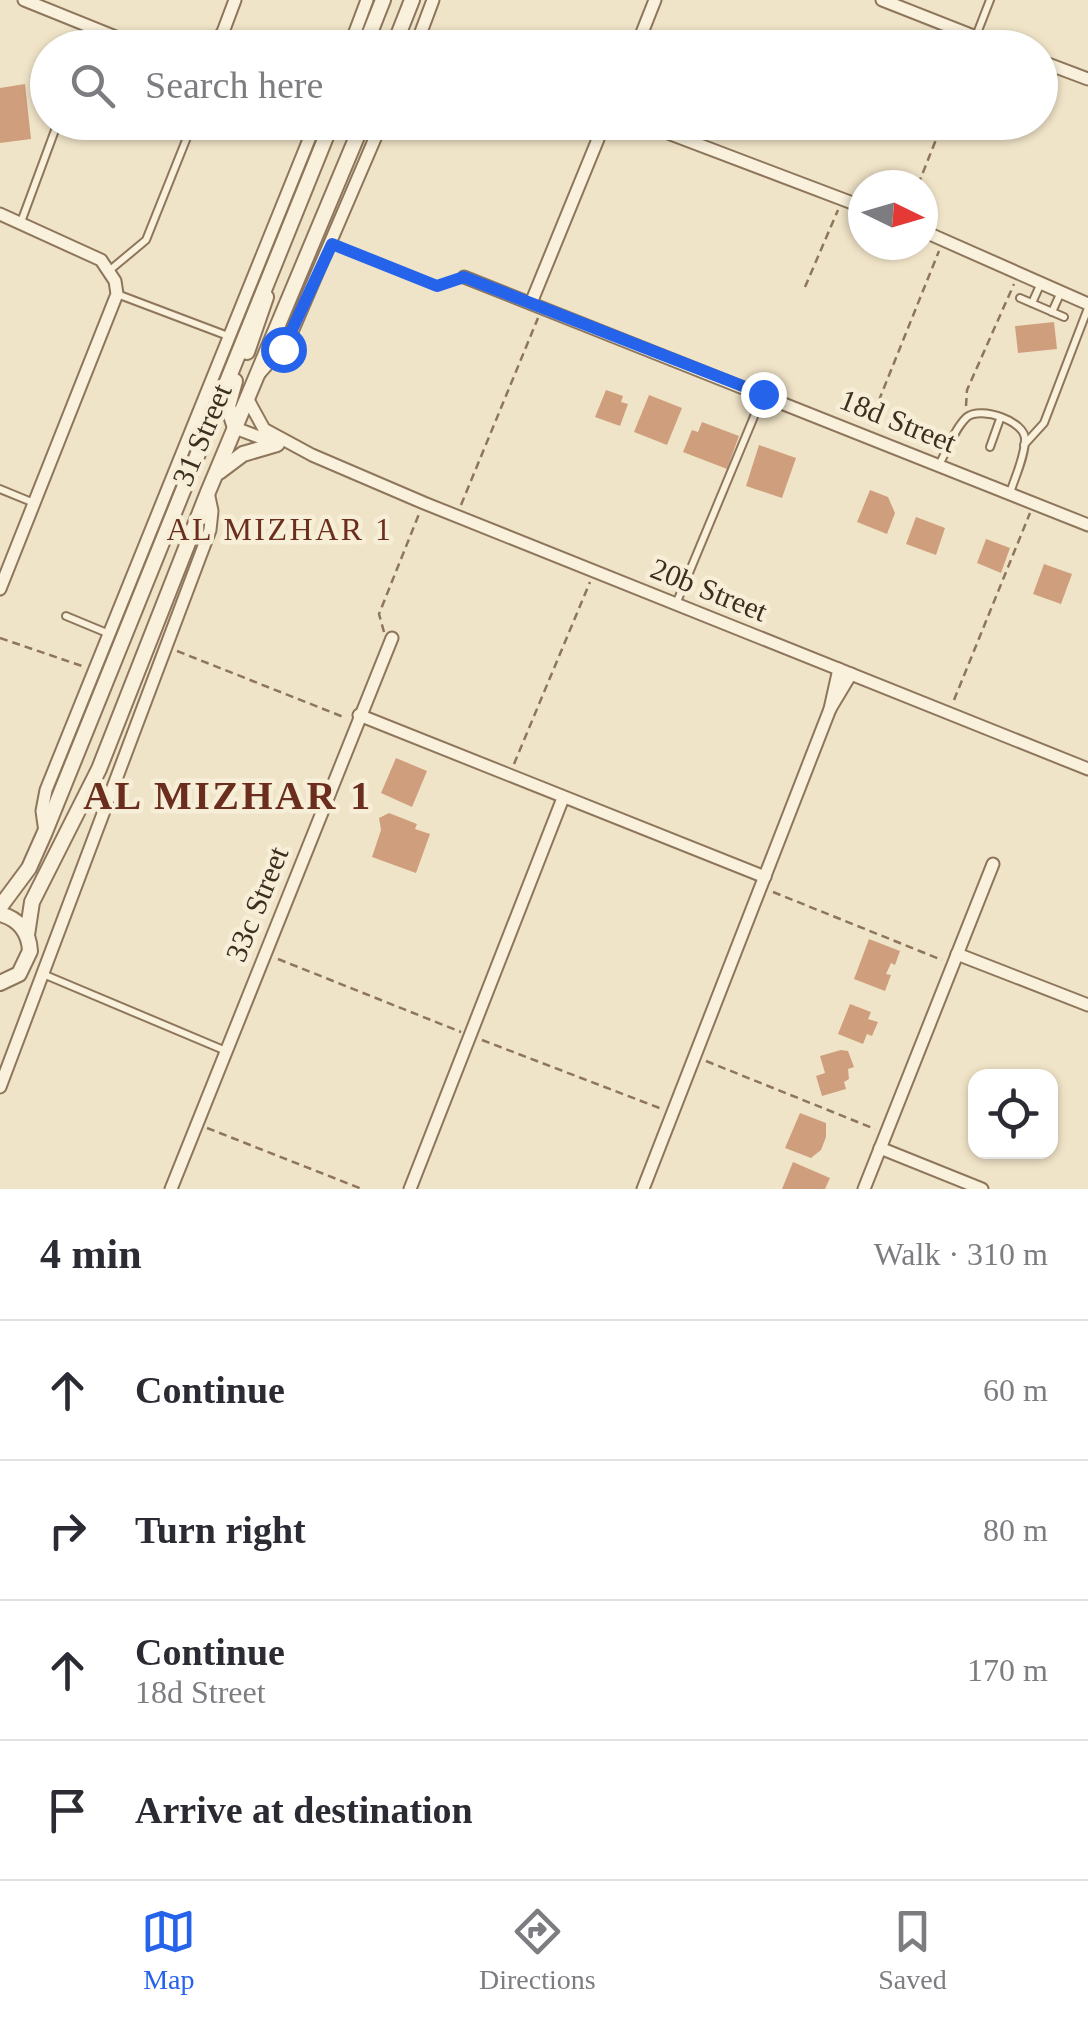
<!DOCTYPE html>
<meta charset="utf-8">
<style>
:root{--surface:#fff;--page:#f7f7f7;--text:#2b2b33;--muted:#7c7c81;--line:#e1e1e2;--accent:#2563eb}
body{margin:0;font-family:"Times New Roman",serif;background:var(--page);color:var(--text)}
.controls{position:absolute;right:30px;bottom:30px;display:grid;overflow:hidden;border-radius:20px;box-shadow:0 2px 8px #0004}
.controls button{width:90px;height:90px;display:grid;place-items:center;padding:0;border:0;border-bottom:2px solid var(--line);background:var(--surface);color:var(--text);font:50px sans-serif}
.compass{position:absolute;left:848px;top:170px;width:90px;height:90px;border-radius:50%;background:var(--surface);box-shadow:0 2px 8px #0004;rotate:95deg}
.stop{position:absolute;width:30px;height:30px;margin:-22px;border:8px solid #2563eb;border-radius:50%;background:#fff}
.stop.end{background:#2563eb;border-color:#fff;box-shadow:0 2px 10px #0008}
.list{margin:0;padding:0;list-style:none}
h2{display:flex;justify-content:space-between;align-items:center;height:130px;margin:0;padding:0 40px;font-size:42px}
h2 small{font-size:32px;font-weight:400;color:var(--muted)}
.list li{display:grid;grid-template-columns:65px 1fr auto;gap:30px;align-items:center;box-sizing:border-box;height:140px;padding:0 40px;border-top:2px solid var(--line)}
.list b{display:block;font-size:38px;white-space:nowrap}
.list p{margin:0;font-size:32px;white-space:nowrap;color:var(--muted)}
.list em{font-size:32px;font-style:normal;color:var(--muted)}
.icon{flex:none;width:55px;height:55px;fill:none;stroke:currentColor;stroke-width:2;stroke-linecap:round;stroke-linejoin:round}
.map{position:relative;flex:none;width:1088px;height:1189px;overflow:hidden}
.search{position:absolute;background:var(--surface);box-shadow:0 2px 8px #0004;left:30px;right:30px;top:30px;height:110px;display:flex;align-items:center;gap:25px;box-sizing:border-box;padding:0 35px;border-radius:55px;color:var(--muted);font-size:38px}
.sheet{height:690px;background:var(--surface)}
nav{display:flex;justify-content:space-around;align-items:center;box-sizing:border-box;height:140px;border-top:2px solid var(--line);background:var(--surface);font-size:28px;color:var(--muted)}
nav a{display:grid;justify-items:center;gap:5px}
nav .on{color:var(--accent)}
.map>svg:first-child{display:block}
.building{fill:#cf9f7d}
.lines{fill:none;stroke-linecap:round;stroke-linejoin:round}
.service-casing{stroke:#8d765c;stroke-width:10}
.minor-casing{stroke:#8d765c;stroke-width:15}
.tertiary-casing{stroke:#8d765c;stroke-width:18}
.path{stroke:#8d765c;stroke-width:2.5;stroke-dasharray:8 5;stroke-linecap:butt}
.service{stroke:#faf1dc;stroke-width:6}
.minor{stroke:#faf1dc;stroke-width:11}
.tertiary{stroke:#faf1dc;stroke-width:14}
.route{stroke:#2563eb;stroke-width:12}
.labels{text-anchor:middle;stroke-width:9;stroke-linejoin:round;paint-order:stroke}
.street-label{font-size:30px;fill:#3d2e20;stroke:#f7eed8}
.neighbourhood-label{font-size:32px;letter-spacing:2.5px;fill:#6b2e1e;stroke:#f7eed8}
.district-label{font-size:40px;font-weight:bold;letter-spacing:2.5px;fill:#6b2e1e;stroke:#f7eed8}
</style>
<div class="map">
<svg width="1088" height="1189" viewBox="0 0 1088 1189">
<rect width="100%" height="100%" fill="#f0e4c8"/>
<g class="building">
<polygon points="25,84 31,139 0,143 0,88"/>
<polygon points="1054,322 1057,349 1018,353 1015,326"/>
<polygon points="606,390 623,396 621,402 628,404 620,426 595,417"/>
<polygon points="649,395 682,408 667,445 634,432"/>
<polygon points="702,422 739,436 727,469 683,452 692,430 698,432"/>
<polygon points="759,445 796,458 782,498 746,486"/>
<polygon points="870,490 888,497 895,513 887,534 857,522"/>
<polygon points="916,517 945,528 936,555 906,544"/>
<polygon points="986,539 1010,548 1001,573 977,563"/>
<polygon points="1044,564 1072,574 1061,604 1033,594"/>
<polygon points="396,758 427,771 412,807 381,793"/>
<polygon points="389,813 417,824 415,829 430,834 416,873 372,857 381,830 379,818"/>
<polygon points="869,939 900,951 895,965 891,963 886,974 891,975 885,991 854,979"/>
<polygon points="850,1004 871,1012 868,1019 878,1022 872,1036 867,1034 863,1044 838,1034"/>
<polygon points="841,1050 848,1051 854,1067 848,1069 849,1079 844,1082 846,1089 822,1096 816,1076 825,1073 820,1056"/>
<polygon points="800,1113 826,1123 826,1137 821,1150 811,1158 785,1148"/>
<polygon points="793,1162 830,1178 825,1189 782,1189"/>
</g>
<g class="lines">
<g class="service-casing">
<g id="service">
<polyline points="976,36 990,0"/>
<polyline points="86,48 93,29"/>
<polyline points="21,222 58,122"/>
<polyline points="110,270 146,240 192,125"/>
<polyline points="117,294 228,336"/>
<polyline points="1020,298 1064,317"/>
<polyline points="1032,303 1041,283"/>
<polyline points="1052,312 1061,292"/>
<polyline points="1024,445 1044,423 1088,308"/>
<polyline points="990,447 1000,419"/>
<path d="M939,465C947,450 955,428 967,417C981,406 1026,421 1025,440C1025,456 1015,477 1010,493"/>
<polyline points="0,489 34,503"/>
<polyline points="676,604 763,395"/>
<polyline points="66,616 107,633"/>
<polyline points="43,974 226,1051"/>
</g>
</g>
<g class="minor-casing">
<g id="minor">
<polyline points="24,0 143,48"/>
<polyline points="882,0 1004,48"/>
<polyline points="210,48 223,32 235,0"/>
<polyline points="349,48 367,0"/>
<polyline points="415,48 433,0"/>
<polyline points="636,48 655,0"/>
<polyline points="1040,61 1088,79"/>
<polyline points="639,122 863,207"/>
<polyline points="0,214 101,260 115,281 117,294 0,589"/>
<polyline points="923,231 1088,304"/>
<polyline points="464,277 1088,525"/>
<polyline points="531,303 605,122"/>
<polyline points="258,375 288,341 382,122"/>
<polyline points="247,398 264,429 312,455 424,503 1088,769"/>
<polyline points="235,428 275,443"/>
<polyline points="830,709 851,674"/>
<polyline points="359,715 765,877"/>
<polyline points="45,832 42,811 46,790 316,122"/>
<polyline points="957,954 1088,1005"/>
<polyline points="0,1087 210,530 212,511 208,492"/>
<polyline points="880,1148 982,1189"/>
<polyline points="171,1189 392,638"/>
<polyline points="410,1189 563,798"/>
<polyline points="643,1189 830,709 839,669"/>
<polyline points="864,1189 993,864"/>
</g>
</g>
<g class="tertiary-casing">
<g id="tertiary">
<polyline points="364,48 383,0"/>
<polyline points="393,48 412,0"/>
<polyline points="247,352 266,297"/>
<polyline points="235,428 228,406 235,381"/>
<polyline points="219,472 243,454 277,444"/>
<polyline points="0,907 29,868 45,832 332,122"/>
<path d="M0,914C19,919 29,932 30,951L19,974L0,983"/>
<polyline points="27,935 32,902 99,769 208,492 363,122"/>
</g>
</g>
<g class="path">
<polyline points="433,31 474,48"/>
<polyline points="235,37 262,48"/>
<polyline points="918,185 943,122"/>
<polyline points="342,248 434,285 444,285 451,281"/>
<polyline points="805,287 838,210"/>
<polyline points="966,406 967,390 1014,284"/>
<polyline points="869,425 939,251"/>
<polyline points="461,505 538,318"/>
<polyline points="384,632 379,614 419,514"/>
<polyline points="0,638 82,666"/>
<polyline points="177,651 346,718"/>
<polyline points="954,700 1030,513"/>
<polyline points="514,764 590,582"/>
<polyline points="773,892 942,960"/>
<polyline points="278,959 461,1032"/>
<polyline points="482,1040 662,1109"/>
<polyline points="706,1061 875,1129"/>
<polyline points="207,1128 362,1189"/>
</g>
<use href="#service" class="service"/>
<use href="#minor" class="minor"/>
<use href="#tertiary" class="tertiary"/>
</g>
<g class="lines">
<polyline class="route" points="283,349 332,244 437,286 464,277 763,394"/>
</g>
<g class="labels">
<g class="street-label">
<text transform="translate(898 421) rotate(22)" y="10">18d Street</text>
<text transform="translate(202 435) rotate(-67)" y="10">31 Street</text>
<text transform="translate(709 590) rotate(22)" y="10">20b Street</text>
<text transform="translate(257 904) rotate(-68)" y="10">33c Street</text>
</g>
<g class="neighbourhood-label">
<text x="280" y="540">AL MIZHAR 1</text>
</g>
<g class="district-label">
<text x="228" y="809">AL MIZHAR 1</text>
</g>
</g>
</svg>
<div class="controls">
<button><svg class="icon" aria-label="locate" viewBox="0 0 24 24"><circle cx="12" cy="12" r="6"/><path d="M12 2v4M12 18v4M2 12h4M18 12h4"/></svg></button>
</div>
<svg class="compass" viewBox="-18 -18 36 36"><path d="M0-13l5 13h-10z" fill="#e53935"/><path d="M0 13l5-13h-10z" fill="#7c7c81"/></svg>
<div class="stop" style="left:283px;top:349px"></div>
<div class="stop end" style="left:763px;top:394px"></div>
<div class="search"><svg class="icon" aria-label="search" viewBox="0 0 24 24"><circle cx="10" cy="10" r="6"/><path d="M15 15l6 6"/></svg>Search here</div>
</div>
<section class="sheet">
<h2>4 min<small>Walk · 310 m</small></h2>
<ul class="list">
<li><svg class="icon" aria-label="ahead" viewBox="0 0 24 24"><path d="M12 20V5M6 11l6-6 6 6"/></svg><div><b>Continue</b></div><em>60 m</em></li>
<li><svg class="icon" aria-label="right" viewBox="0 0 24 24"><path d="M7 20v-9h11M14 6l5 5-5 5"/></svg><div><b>Turn right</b></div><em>80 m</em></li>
<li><svg class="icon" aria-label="ahead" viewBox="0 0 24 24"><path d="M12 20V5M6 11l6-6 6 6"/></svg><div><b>Continue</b><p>18d Street</p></div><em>170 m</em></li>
<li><svg class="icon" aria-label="arrive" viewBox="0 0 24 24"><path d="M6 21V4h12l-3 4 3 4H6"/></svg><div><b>Arrive at destination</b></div></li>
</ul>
</section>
<nav>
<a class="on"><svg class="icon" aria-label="map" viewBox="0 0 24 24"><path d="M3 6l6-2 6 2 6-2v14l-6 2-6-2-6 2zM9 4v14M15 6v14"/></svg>Map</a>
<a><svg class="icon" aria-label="directions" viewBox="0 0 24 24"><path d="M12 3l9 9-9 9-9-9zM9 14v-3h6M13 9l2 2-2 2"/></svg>Directions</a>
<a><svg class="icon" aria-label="saved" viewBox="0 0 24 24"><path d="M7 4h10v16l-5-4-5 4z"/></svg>Saved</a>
</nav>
